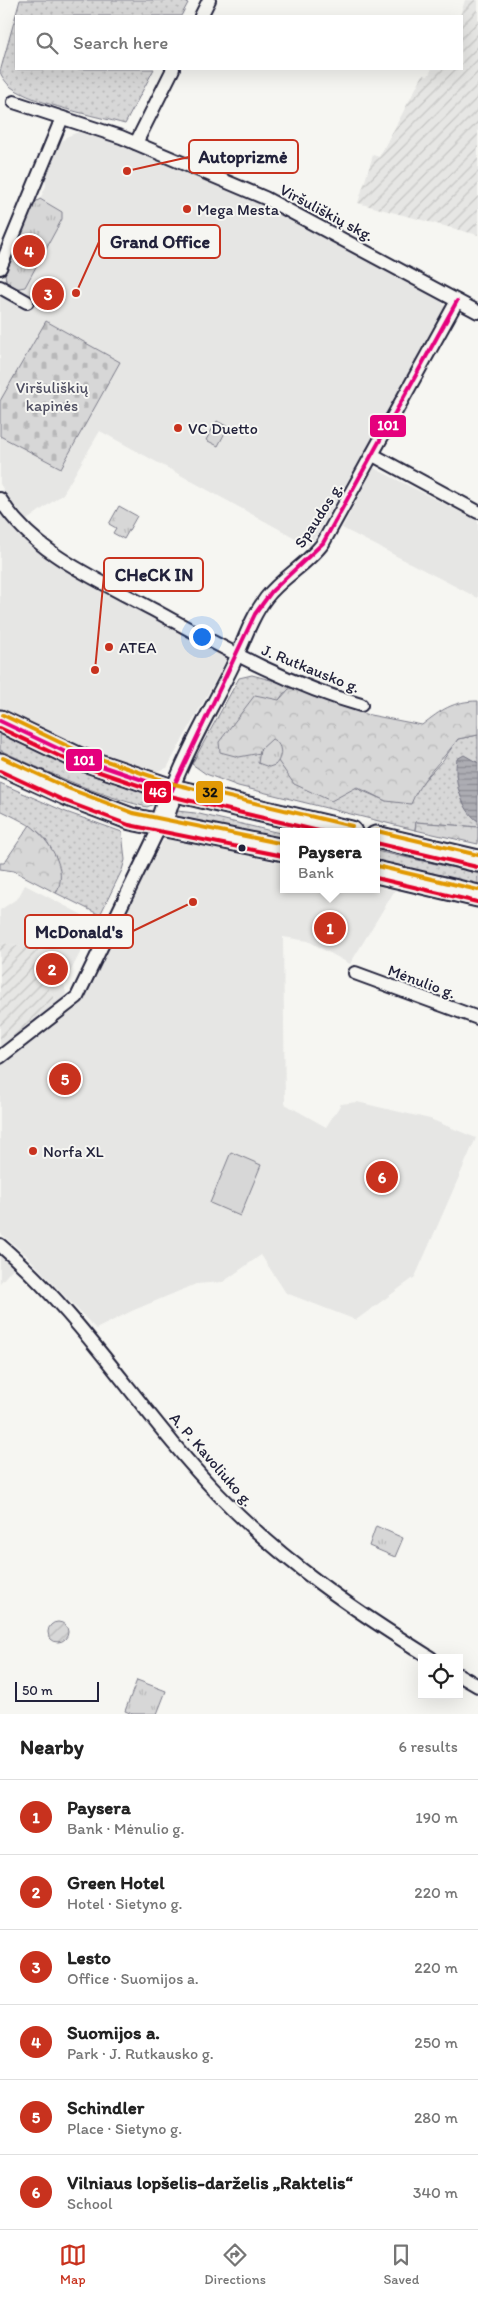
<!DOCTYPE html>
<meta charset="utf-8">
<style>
:root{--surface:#fff;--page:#f2f2f2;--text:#222;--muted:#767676;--line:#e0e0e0;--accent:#c8321e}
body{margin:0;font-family:Itim,sans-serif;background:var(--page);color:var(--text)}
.controls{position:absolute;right:15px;bottom:15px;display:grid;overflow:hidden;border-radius:0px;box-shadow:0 5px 20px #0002}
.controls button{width:45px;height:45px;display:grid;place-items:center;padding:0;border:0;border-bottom:1px solid var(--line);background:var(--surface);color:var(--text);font:25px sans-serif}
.scale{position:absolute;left:15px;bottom:12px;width:84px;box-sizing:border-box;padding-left:5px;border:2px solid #22223b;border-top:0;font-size:14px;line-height:18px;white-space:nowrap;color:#22223b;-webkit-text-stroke:4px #f6f6f2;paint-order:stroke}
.you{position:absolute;left:201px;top:636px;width:18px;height:18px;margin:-12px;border:4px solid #fff;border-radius:50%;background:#1a73e8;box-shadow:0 0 0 8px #1a73e833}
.badge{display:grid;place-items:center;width:32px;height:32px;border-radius:50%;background:var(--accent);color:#fff;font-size:16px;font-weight:700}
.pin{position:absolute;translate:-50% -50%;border:2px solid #fff;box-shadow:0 1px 5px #0006}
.popup{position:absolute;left:280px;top:828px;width:100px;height:65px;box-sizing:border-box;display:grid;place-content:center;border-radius:0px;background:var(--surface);filter:drop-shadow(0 1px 4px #0005);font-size:16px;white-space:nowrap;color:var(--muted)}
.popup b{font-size:19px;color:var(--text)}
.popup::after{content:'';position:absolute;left:50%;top:100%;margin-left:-10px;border:10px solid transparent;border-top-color:var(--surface)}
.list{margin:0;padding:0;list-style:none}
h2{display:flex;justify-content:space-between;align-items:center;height:65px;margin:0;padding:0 20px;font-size:21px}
h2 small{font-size:16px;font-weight:400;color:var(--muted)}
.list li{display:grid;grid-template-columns:32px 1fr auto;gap:15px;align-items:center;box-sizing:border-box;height:75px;padding:0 20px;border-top:1px solid var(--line)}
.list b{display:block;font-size:19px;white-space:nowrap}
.list p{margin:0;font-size:16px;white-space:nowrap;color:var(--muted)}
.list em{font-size:16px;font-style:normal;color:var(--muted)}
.icon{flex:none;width:28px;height:28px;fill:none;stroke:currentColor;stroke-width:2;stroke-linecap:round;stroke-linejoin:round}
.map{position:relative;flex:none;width:478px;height:1714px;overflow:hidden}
.search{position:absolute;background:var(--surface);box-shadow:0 5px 20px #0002;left:15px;right:15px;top:15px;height:55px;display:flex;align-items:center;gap:12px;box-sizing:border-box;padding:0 18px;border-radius:0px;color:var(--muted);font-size:19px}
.sheet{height:515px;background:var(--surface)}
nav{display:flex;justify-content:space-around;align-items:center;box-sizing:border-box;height:70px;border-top:1px solid var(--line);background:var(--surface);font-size:14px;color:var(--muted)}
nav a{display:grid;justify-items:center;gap:2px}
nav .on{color:var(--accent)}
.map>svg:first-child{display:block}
.built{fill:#e6e6e4}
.industrial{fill:url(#industrial-furrows)}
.grass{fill:url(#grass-dots);stroke:#7c7c89}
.forest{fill:url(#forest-crowns);stroke:#7c7c89}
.cemetery{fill:url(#cemetery-stones);stroke:#7c7c89}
.park{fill:url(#park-tufts);stroke:#7c7c89}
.garden{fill:url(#garden-furrows);stroke:#7c7c89}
.pitch{fill:#d7d7d7;stroke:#7c7c89}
.water{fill:url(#water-rules);stroke:#757583}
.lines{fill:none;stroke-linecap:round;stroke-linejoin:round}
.minor-casing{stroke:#22223b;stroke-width:16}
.primary-casing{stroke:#22223b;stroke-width:25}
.minor{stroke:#f6f6f2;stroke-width:12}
.primary{stroke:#f6f6f2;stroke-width:21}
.bus-1-casing{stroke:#f6f6f2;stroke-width:8}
.bus-2-casing{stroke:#f6f6f2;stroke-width:8}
.bus-3-casing{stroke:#f6f6f2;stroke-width:8}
.bus-1{stroke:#e5007d;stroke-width:4}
.bus-2{stroke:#e4002b;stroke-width:4}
.bus-3{stroke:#e29906;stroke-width:4}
.poi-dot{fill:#c8321e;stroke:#f6f6f2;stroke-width:2}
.bus-dot{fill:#22223b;stroke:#f6f6f2;stroke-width:2}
.labels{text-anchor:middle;stroke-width:4;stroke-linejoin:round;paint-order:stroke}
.poi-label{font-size:16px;fill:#22223b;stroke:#f6f6f2;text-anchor:start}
.street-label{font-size:16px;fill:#22223b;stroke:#f6f6f2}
.park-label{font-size:16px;fill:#4f4f62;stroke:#f6f6f2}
.leader{fill:none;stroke:#c8321e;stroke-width:2}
.callout-dot{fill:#c8321e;stroke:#f6f6f2;stroke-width:2}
.callout{fill:#f6f6f2;stroke:#c8321e;stroke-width:2}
.callout-label{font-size:18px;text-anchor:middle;font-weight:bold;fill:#22223b}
.line-badge{stroke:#f6f6f2;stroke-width:2}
.badge-label{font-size:14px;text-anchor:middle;font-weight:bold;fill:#fff}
.pale-badge-label{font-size:14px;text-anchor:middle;font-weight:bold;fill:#111}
</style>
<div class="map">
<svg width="478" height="1714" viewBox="0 0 478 1714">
<defs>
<pattern id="industrial-furrows" width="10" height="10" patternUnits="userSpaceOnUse" patternTransform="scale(1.25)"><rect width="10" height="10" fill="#e6e6e4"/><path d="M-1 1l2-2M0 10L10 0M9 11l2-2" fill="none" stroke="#c5c5c4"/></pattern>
<pattern id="grass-dots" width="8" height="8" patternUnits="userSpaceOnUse" patternTransform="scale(1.25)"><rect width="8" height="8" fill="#d7d7d7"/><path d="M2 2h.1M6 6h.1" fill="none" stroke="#b8b8b9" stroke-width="1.8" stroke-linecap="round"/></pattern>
<pattern id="forest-crowns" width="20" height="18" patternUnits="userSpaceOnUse" patternTransform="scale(1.25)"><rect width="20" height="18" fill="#d7d7d7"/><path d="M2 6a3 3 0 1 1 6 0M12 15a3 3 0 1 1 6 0" fill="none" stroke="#b8b8b9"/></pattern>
<pattern id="cemetery-stones" width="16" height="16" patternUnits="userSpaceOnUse" patternTransform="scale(1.25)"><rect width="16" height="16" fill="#d7d7d7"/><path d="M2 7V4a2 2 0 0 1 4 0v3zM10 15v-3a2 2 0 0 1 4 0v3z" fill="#b8b8b9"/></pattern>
<pattern id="park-tufts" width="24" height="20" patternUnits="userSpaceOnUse" patternTransform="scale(1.25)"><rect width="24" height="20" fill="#d7d7d7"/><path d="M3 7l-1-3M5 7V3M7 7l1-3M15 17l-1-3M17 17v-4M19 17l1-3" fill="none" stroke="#b8b8b9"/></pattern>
<pattern id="garden-furrows" width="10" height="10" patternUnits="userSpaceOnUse" patternTransform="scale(1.25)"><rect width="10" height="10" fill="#d7d7d7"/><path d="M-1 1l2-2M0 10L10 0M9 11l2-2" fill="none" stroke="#b8b8b9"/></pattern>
<pattern id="water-rules" width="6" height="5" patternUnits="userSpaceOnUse" patternTransform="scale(1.25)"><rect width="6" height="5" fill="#adadb3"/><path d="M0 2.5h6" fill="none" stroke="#8c8c93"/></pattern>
</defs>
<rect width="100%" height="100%" fill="#f6f6f2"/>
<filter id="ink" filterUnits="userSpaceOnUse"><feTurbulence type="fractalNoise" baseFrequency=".02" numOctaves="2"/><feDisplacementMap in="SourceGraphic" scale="10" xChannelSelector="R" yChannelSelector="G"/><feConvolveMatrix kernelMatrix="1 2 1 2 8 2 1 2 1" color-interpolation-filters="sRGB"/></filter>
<g filter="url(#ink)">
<g class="built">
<polygon points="78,132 132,148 244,195 307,226 440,300 445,306 443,316 310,546 100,431 63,494 27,520 10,500 0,484 0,297 7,299 62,219 45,201 40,199 46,186 45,177 60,143 66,137"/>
<polygon points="374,468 478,521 478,598 342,528"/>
<polygon points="0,506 19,530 226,658 223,666 167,768 150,773 65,740 0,709"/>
<polygon points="169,838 284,864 284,889 376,889 376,886 395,890 350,964 308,941 283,937 285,1104 326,1127 341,1104 357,1102 430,1119 476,1138 415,1277 356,1320 286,1293 261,1255 223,1282 196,1284 134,1310 96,1329 25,1254 0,1233 0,1062 71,1011 80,1000 162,842"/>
<polygon points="25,885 96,922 64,984 66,993 59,1004 48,987 37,947 0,943 0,910 18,898"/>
<polygon points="0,1253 15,1266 0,1283"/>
</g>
<g class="industrial">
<polygon points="465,0 478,0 478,235 358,203 373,155 379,157 423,75 428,76 432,69 462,69 460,16"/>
<polygon points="0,943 37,947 48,987 59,1004 0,1050"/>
</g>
<g class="grass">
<path d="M20,0H181L188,3L181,16H16V69H154L125,124C96,116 34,104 11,87C7,84 2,77 0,72Z"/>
<polygon points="252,675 297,687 284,693 279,700 271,751 386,801 417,788 443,760 458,739 478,735 478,763 476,761 456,774 463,802 478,821 478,827 416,822 415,830 238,786 206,774 192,764 239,678"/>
<path d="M0,730L151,793L154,804L147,807C96,795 47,772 0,750Z"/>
<path d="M0,783L66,812L122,832L125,860L122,870L100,915L56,893L58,890C55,837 45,832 0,810Z"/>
<polygon points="177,811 195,813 284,834 284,843 174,818"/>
<polygon points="376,851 478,873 478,887 376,864"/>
</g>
<g class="forest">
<path d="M297,687L365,714L422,725C441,710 453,701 478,701V735L458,739C442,761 420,779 411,804L386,801L357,787L331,801L294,784L271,751L239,757L220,752L219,742L255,695L279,700L289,689Z"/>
<polygon points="416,822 478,827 478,844 415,830"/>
<path d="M30,825C48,839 70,869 56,893L14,871L0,869V863H4Z"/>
</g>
<polygon class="cemetery" points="46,321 120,362 61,468 0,436 0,401"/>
<g class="park">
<polygon points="40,199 62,212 62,219 25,287 14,289 6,283 5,273 34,203"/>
<polygon points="217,421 228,427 218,446 206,440"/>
<polygon points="119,506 137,516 124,539 113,533 116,528 109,524"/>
<path d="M272,739C283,744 283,757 275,765L269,767L258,763L260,750Z"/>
<polygon points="376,1526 403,1538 395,1557 369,1546"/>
<polygon points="137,1680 166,1691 157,1714 132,1714 125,1711"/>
</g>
<circle class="garden" cx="58" cy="1632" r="10"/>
<polygon class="pitch" points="231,1152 261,1165 240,1216 210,1203"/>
<path class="water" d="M464,755L478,763V821C461,810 453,778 457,759Z"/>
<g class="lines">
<g class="minor-casing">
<g id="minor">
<polyline points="201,16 209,0"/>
<polyline points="14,102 121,137 265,198 478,312"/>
<polyline points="136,143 173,69"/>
<polyline points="0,268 62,118"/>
<polyline points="0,287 27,302"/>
<polyline points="373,455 478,512"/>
<path d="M0,499C34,554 97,579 152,609C220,646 286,684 361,705"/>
<path d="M172,790C188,747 212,708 232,667C243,644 250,619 266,598C282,577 307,565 323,543L457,301"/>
<polyline points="355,973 478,1018"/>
<polyline points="0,1057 77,997 160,826"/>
<path d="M0,1245C85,1318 142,1415 219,1495C282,1561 354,1610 431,1658"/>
<polyline points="459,1675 478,1686"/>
</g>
</g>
<g class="primary-casing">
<g id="primary">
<polyline points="0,721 78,758 172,790 351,832"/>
<polyline points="0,764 68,795 131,819 284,850"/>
<polyline points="160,826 172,790"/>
<polyline points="376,837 478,861"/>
<polyline points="376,872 478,896"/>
</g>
</g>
<use href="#minor" class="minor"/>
<use href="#primary" class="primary"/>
<g class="bus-1-casing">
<g id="bus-1">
<polyline points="0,721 78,758 172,790"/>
<polyline points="172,790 255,614 272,591 323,543 457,301"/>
</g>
</g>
<g class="bus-2-casing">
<g id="bus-2">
<polyline points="0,728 76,764 170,796 323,832"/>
<polyline points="0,771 65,801 129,825 283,856"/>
<polyline points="376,843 477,867"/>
<polyline points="376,878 477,902"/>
</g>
</g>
<g class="bus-3-casing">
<g id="bus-3">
<polyline points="3,715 80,752 174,784 352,826"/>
<polyline points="3,758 70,789 133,813 284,844"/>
<polyline points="377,831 478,855"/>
<polyline points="377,866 478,890"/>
</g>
</g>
<use href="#bus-1" class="bus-1"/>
<use href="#bus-2" class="bus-2"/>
<use href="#bus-3" class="bus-3"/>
</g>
</g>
<g class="poi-dot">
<circle cx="187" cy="209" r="5"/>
<circle cx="178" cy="428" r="5"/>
<circle cx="109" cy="647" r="5"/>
<circle cx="33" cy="1151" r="5"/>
</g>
<circle class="bus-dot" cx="242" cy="848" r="4.5"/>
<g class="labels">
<g class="poi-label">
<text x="197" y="215">Mega Mesta</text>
<text x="188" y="434">VC Duetto</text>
<text x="119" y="653">ATEA</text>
<text x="43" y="1157">Norfa XL</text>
</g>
<g class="street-label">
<text transform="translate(327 212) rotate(28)" y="6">Viršuliškių skg.</text>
<text transform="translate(318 515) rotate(-57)" y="6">Spaudos g.</text>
<text transform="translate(311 668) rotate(22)" y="6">J. Rutkausko g.</text>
<text transform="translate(422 981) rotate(20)" y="6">Mėnulio g.</text>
<text transform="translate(212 1459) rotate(49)" y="6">A. P. Kavoliuko g.</text>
</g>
<g class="park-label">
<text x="52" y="393">Viršuliškių<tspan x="52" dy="18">kapinės</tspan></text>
</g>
</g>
<path class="leader" d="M127 171L189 157M76 293L99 242M95 670L104 575M193 902L133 931"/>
<g class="callout-dot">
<circle cx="127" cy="171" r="5"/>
<circle cx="76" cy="293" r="5"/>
<circle cx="95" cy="670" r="5"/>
<circle cx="193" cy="902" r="5"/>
</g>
<g class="callout">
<rect x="189" y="140" width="109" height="33" rx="5"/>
<rect x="99" y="225" width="121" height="33" rx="5"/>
<rect x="104" y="558" width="99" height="33" rx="5"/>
<rect x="25" y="915" width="108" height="33" rx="5"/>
</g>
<g class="callout-label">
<text x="243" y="163">Autoprizmė</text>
<text x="160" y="248">Grand Office</text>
<text x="154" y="581">CHeCK IN</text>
<text x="79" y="938">McDonald's</text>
</g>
<g class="line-badge">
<rect x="369" y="414" width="38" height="24" rx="5" fill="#e5007d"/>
<rect x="65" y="748" width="38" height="24" rx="5" fill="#e5007d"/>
<rect x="143" y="780" width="29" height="24" rx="5" fill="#e4002b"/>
<rect x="195" y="780" width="29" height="24" rx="5" fill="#e29906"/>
</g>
<g class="badge-label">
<text x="388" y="430">101</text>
<text x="84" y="765">101</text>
<text x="158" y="797">4G</text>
</g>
<g class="pale-badge-label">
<text x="210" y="797">32</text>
</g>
</svg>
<div class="controls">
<button><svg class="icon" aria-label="locate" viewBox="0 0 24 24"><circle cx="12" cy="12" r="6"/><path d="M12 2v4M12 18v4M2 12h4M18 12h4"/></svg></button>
</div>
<div class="scale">50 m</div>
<div class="you"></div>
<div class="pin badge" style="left:330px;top:928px">1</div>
<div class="popup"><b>Paysera</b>Bank</div>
<div class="pin badge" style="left:52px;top:969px">2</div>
<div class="pin badge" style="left:48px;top:294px">3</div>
<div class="pin badge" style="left:29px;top:251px">4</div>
<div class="pin badge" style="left:65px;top:1079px">5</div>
<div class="pin badge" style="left:382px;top:1177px">6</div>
<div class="search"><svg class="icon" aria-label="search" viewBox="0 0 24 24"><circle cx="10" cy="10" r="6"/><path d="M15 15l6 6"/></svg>Search here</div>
</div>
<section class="sheet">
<h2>Nearby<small>6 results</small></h2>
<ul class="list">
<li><span class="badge">1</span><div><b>Paysera</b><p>Bank · Mėnulio g.</p></div><em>190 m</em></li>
<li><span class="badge">2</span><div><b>Green Hotel</b><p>Hotel · Sietyno g.</p></div><em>220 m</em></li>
<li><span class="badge">3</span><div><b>Lesto</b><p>Office · Suomijos a.</p></div><em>220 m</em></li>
<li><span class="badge">4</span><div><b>Suomijos a.</b><p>Park · J. Rutkausko g.</p></div><em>250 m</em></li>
<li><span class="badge">5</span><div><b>Schindler</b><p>Place · Sietyno g.</p></div><em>280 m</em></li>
<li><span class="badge">6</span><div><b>Vilniaus lopšelis-darželis „Raktelis“</b><p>School</p></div><em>340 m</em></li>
</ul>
</section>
<nav>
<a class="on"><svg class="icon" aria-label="map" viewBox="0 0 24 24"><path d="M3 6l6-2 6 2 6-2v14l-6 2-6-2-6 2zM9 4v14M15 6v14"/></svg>Map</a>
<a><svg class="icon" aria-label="directions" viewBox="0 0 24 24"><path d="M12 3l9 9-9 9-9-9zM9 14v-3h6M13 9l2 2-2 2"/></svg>Directions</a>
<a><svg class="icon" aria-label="saved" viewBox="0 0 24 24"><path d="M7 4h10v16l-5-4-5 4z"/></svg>Saved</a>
</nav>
